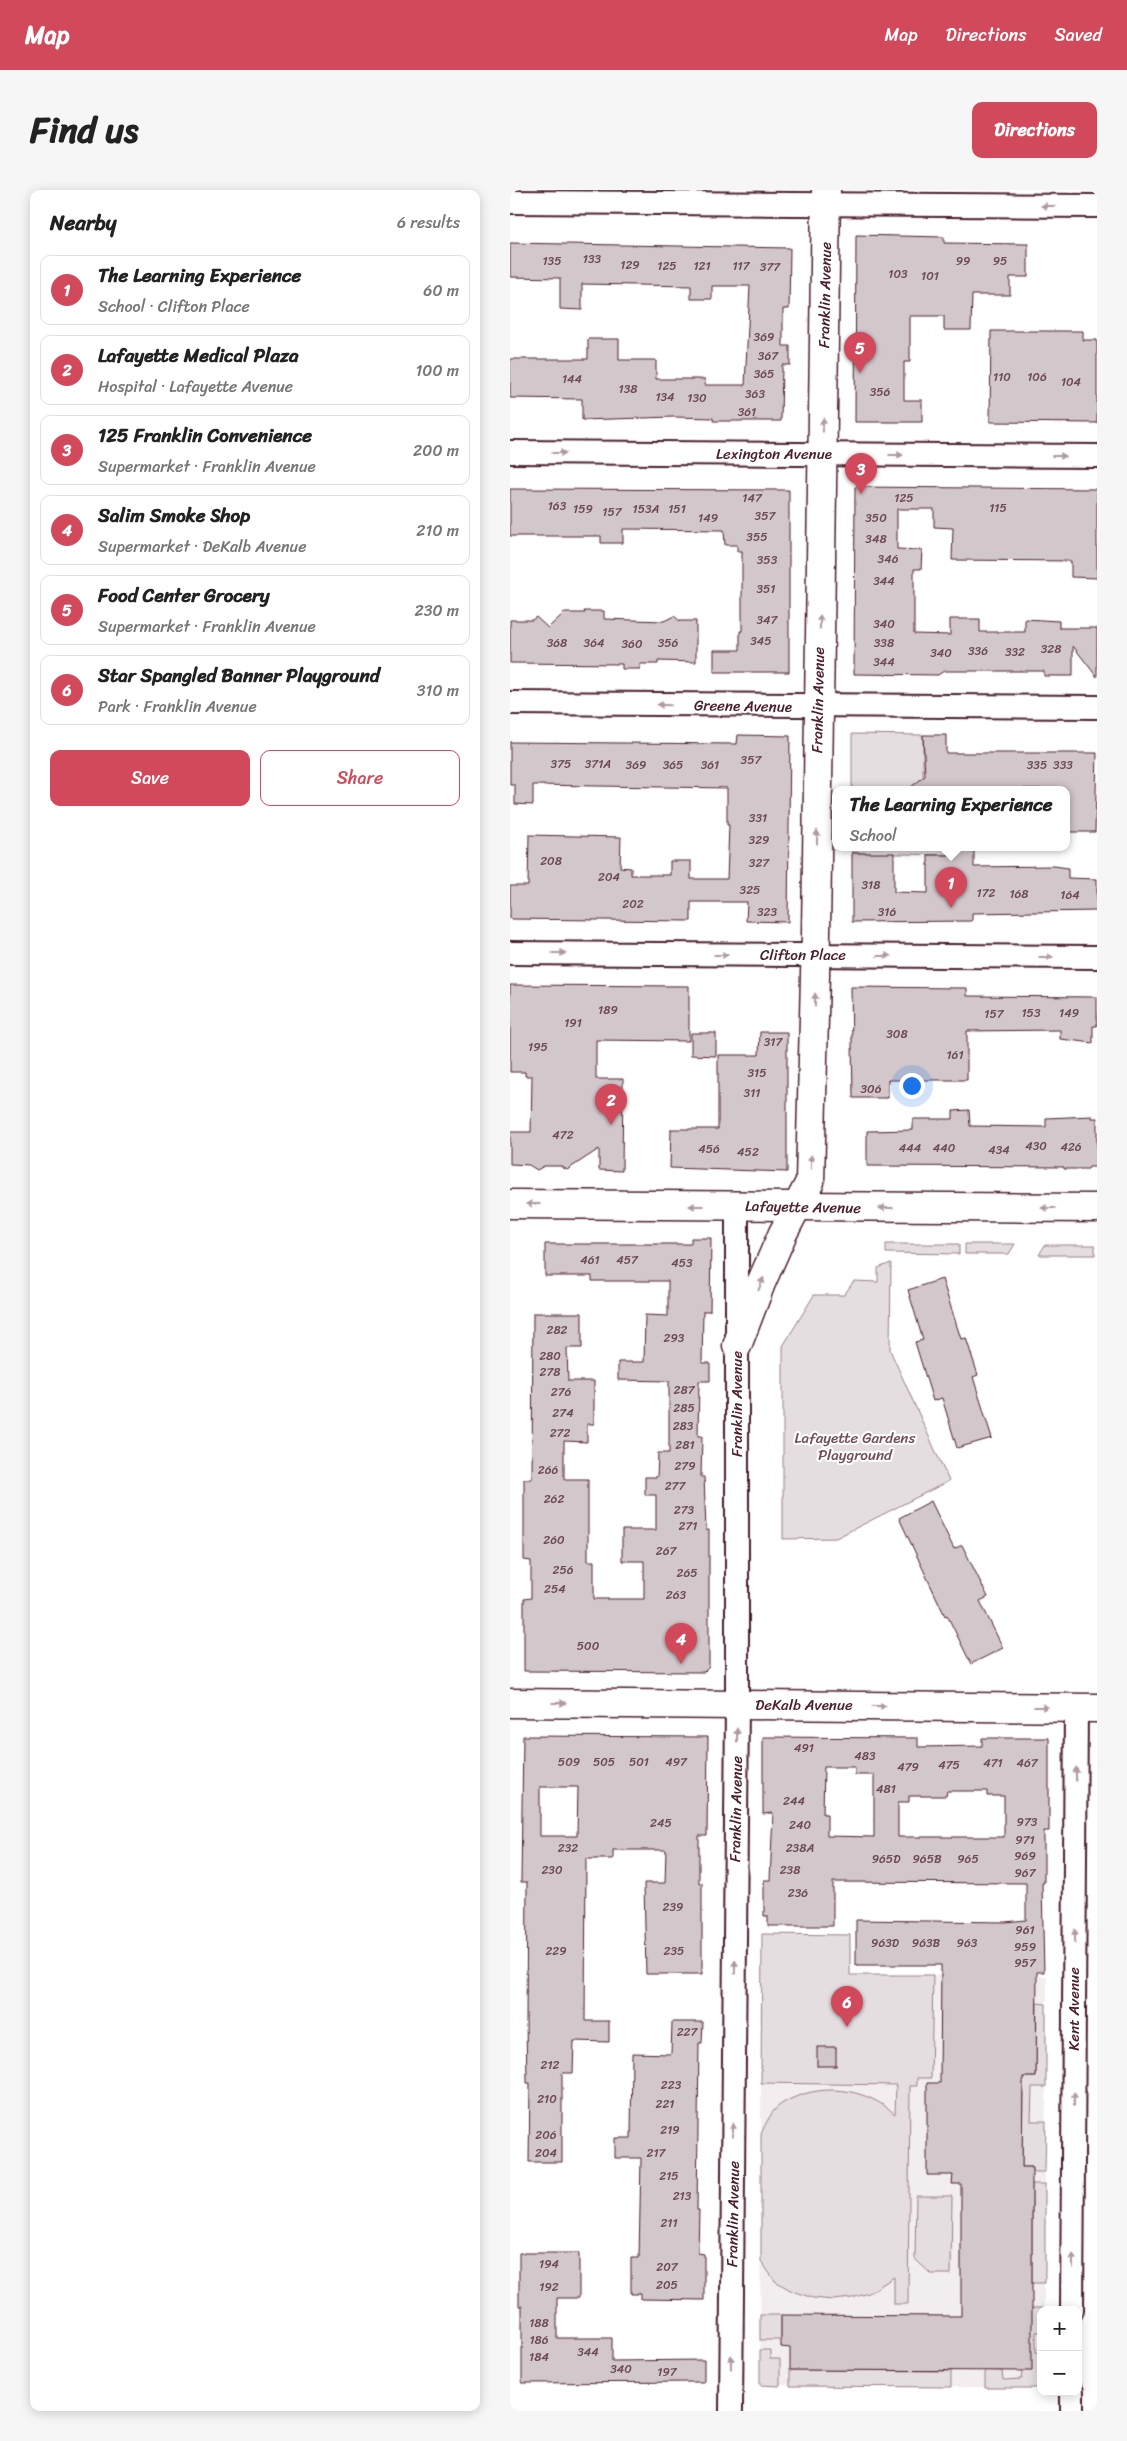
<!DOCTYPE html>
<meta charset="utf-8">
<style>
:root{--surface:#fff;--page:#f6f6f6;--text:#222;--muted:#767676;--line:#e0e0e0;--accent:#d1495b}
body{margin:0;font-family:Sriracha,sans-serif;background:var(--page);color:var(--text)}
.controls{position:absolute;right:15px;bottom:15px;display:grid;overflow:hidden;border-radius:10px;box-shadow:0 2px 12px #0003}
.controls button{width:45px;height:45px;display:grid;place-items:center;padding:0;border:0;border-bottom:1px solid var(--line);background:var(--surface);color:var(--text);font:25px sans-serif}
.you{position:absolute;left:401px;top:895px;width:18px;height:18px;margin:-12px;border:4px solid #fff;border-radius:50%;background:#1a73e8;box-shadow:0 0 0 8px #1a73e833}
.badge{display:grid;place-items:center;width:32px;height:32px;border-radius:50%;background:var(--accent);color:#fff;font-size:16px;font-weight:700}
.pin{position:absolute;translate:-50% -41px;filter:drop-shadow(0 1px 2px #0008)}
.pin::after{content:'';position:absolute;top:26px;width:18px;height:15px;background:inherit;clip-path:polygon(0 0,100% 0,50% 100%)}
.popup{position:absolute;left:322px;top:596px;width:238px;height:65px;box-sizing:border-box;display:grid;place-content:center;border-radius:10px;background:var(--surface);filter:drop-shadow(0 1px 4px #0005);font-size:16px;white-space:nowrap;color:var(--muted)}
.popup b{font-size:19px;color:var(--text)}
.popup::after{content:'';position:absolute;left:50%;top:100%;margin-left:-10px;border:10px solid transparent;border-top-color:var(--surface)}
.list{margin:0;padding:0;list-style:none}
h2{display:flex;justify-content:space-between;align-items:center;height:65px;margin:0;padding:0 20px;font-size:21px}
h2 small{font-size:16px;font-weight:400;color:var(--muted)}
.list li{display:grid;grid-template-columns:32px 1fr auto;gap:15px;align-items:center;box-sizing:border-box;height:70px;margin:0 10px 10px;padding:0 10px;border:1px solid var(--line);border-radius:10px}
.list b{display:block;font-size:19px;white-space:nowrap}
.list p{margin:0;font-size:16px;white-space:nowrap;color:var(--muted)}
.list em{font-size:16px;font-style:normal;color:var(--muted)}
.actions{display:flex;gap:10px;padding:15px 20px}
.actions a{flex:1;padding:11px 0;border:1px solid var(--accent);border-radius:10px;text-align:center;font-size:18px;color:var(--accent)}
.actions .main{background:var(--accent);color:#fff}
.map{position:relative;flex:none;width:587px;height:2221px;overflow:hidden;border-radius:10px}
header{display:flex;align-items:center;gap:30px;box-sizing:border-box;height:70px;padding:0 25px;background:var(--accent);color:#fff}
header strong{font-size:24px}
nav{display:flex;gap:28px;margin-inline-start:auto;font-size:18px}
.intro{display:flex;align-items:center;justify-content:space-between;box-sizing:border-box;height:120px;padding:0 30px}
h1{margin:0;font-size:35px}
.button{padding:12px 22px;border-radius:10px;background:var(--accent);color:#fff;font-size:18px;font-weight:700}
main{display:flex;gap:30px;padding:0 30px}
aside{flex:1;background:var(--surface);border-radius:10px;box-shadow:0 2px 12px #0003}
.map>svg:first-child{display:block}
.built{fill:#f2eeef}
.green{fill:#e5dee0;stroke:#987e86}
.building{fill:#d2c7cb;stroke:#4a1f2b;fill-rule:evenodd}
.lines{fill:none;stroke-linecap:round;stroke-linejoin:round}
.minor-casing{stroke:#4a1f2b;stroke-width:26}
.tertiary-casing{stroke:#4a1f2b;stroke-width:31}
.secondary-casing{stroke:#4a1f2b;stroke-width:31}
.minor{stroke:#fff;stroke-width:22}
.tertiary{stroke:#fff;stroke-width:28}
.secondary{stroke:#fff;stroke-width:28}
.oneway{fill:#ae9aa0}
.labels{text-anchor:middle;stroke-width:4;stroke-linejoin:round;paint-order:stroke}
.number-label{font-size:12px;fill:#6c4953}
.street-label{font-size:15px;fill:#4a1f2b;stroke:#fff}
.park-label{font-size:15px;fill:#714f58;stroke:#fff}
</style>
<header>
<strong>Map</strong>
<nav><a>Map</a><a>Directions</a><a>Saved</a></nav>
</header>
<div class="intro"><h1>Find us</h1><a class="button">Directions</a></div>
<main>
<aside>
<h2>Nearby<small>6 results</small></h2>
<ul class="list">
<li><span class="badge">1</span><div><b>The Learning Experience</b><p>School · Clifton Place</p></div><em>60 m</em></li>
<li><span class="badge">2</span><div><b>Lafayette Medical Plaza</b><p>Hospital · Lafayette Avenue</p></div><em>100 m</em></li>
<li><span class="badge">3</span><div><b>125 Franklin Convenience</b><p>Supermarket · Franklin Avenue</p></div><em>200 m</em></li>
<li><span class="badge">4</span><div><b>Salim Smoke Shop</b><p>Supermarket · DeKalb Avenue</p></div><em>210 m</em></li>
<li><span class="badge">5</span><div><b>Food Center Grocery</b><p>Supermarket · Franklin Avenue</p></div><em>230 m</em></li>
<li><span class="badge">6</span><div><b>Star Spangled Banner Playground</b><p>Park · Franklin Avenue</p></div><em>310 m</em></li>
</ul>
<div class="actions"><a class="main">Save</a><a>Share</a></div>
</aside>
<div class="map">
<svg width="587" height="2221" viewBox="0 0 587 2221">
<rect width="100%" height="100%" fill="#fff"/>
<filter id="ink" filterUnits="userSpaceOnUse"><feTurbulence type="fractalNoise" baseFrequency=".02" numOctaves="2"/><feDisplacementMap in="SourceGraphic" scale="10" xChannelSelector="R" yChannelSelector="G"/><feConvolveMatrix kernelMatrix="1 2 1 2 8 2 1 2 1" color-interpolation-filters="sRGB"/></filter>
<g filter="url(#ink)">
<polygon class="built" points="423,1785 537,1786 534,2120 531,2120 531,2198 250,2195 251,1893 407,1896 407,1888 421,1888"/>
<g class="green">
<polygon points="342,544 413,545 413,599 342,599"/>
<polygon points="342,657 439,657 439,665 342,663"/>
<polygon points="376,1054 449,1054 449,1064 376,1063"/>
<polygon points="455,1054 505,1054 499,1064 455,1064"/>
<polygon points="535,1055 585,1055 585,1065 529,1065"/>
<polygon points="381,1073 380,1160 439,1291 326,1348 273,1349 273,1156 304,1105 334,1105 344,1091 368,1092 368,1078"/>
<path d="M252,1744L340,1745V1785H423L421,1888H407V1896H400L398,2114H384V2087L359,2103L342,2108L323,2110L303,2108L282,2101L265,2091L251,2071V1944C256,1933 262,1919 273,1913C309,1892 355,1897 385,1924L386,1895L251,1893Z"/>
<polygon points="527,1813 536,1814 536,1897 522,1897 521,1931 536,1931 535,1982 522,1982 522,1977 512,1977 513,1887 526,1887"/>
<rect x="522" y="1994" width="13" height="99"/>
<polygon points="406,2006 442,2006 441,2084 421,2084 405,2069"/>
<polygon points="522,2118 534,2118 534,2120 531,2120 531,2142 526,2142 526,2162 531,2163 531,2198 475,2198 475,2180 492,2181 493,2190 512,2189"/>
<rect x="250" y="2125" width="21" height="25"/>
<polygon points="250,2160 260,2160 260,2169 270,2169 270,2196 250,2195"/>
<polygon points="280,2180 441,2181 441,2197 280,2196"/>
</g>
<g class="building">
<polygon points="346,45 434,47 434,53 518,54 518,87 500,87 500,105 462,105 461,140 434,140 434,126 400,126 400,172 394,172 394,210 412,210 412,232 345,232"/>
<polygon points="0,53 280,58 279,119 273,119 273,156 280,156 280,175 272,175 271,231 203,231 203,228 164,227 72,230 72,209 0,208 0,169 78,169 78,149 109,149 109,170 146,170 146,189 195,189 195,195 235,195 240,96 202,96 202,109 181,109 181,96 72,94 72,120 50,119 50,88 0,87"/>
<polygon points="481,141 573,141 573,150 587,150 587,233 480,232"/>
<polygon points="345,297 587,299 587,388 561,387 561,371 442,370 443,338 424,337 424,319 387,319 387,359 412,360 411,379 404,379 404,444 440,445 440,429 470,429 470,442 515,442 515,429 549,431 549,438 587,438 587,487 563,456 563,486 534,486 534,481 434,481 428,485 344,484"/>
<polygon points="0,299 279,300 279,482 204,482 204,460 230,460 230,441 232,441 232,361 227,361 227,355 215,355 214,340 113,339 113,353 91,353 91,346 0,346"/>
<polygon points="74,421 94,421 94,429 154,431 164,426 170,431 186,431 186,472 148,471 148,474 130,474 130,479 112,479 112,474 0,473 0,430 22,430 26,427 38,438 54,423 75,423"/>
<polygon points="228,545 280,546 278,732 236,731 237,712 181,712 181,731 0,729 0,696 18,696 19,645 111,647 110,677 121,678 121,685 160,685 160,671 181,671 181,689 217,689 219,635 217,635 217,598 23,595 23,615 5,614 5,595 0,595 0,552 227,554"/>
<polygon points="413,545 436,545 436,563 587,563 585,642 556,642 556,599 400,598 415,586"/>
<polygon points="439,657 464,657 464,677 544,676 558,678 558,688 587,689 587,721 462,723 462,731 342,732 342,663 384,663 384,702 418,703 418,665 439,665"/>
<polygon points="0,795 179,796 179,851 86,850 86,889 113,889 112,981 89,980 89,959 57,980 50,976 34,976 27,980 19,975 0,974 0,942 21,942 22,886 15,886 15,882 0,882"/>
<polygon points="341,797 457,798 457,806 587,807 587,836 583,836 583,853 550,849 550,840 457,841 457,890 378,890 378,908 343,908"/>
<polygon points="250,842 277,842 277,982 160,978 161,939 208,939 208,865 249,865"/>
<polygon points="181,843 206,843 206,866 181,865"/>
<polygon points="459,920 460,936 536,937 536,928 582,926 582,928 587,928 587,977 579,977 578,979 554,979 554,977 357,976 357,941 403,940 403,929 443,929 443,921"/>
<polygon points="181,1048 201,1048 200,1121 193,1121 192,1173 200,1173 200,1191 189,1191 188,1246 192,1246 191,1287 194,1287 196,1340 199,1340 199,1477 194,1482 14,1481 14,1409 21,1408 21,1371 14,1370 14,1289 22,1289 23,1123 72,1123 72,1158 57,1158 58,1191 84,1191 84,1234 77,1234 77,1252 54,1251 54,1289 78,1289 78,1371 84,1371 84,1409 134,1409 134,1371 112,1371 112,1340 146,1340 146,1305 135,1305 135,1287 147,1287 148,1263 159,1263 159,1191 108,1190 108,1172 134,1172 135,1125 158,1126 158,1091 82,1091 82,1086 35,1086 35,1054 181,1054"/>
<polygon points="432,1089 451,1149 456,1148 468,1185 463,1187 482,1248 447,1258 432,1208 423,1211 405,1152 413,1150 398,1100"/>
<polygon points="421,1311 444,1359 452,1355 478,1407 470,1411 493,1458 461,1474 437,1425 435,1426 389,1328"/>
<path d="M13,1546L198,1547L197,1646H189V1693H192V1784H136L134,1693H155L156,1660H103V1669H76L75,1831H99V1852L64,1851L63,1883H52V1972H19L20,1893H17L16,1830L17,1692H11ZM30,1597H68L67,1646H30Z"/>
<path d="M253,1547L408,1548V1557L472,1556V1548H539V1641H534V1693H532L534,1782H527L526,1887H513L512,1977H522V2181L280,2180V2158L271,2157V2125L451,2126V1994H442L443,1985H417V1893H430L431,1775H346V1730L495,1732L516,1730V1693L323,1692V1736H258V1726H254V1690H260L263,1623L253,1624ZM314,1577H345V1585H364V1647L317,1646V1624H313ZM437,1601H477V1606H494V1647H388V1612H399V1606H436Z"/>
<polygon points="162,1832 193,1832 192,1853 189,1853 187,2020 189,2020 188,2063 194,2064 194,2110 131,2109 131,2104 121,2104 121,2068 129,2068 131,1968 105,1968 105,1948 121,1948 122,1863 161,1864"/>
<rect x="307" y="1857" width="19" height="19"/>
<polygon points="9,2063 69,2063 69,2108 47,2108 47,2148 102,2148 102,2171 194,2170 194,2192 12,2193 12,2116 9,2116"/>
</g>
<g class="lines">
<g class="minor-casing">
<g id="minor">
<polyline points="0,12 587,16"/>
<polyline points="0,262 587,266"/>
<polyline points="0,513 587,517"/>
<polyline points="0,763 587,767"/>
<polyline points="562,2120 566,1518"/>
<polyline points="221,2221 227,1514 227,1016"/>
<polyline points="562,2221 562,2202"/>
</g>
</g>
<g class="tertiary-casing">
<polyline id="tertiary" points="227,1156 251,1093 273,1043 300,992 306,744 316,0"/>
</g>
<g class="secondary-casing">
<g id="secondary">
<polyline points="0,1014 587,1018"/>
<polyline points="0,1513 587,1518"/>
</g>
</g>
<use href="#minor" class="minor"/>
<use href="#tertiary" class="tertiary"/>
<use href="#secondary" class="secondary"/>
</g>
<defs><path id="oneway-solid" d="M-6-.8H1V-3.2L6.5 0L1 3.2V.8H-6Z" transform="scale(1.25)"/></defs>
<g class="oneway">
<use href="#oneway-solid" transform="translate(538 16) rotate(-180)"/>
<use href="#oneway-solid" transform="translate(313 235) rotate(-89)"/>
<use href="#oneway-solid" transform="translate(49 263)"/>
<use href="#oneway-solid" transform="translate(386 265)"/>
<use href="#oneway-solid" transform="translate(549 266)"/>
<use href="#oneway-solid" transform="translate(310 432) rotate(-89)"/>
<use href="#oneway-solid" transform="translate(154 515) rotate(-179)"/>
<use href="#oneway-solid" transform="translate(307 647) rotate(-90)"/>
<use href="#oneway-solid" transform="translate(49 763)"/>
<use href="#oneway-solid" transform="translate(211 765)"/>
<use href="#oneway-solid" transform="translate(374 766)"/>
<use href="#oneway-solid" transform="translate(536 767)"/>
<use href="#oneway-solid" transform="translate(305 810) rotate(-89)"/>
<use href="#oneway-solid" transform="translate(301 972) rotate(-89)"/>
<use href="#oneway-solid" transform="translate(23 1014) rotate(-180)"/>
<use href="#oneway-solid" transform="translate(186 1016) rotate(-180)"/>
<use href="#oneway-solid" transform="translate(376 1018) rotate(-180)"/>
<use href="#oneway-solid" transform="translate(538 1018) rotate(-180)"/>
<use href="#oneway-solid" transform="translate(251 1094) rotate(-68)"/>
<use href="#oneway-solid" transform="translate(49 1513)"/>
<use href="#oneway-solid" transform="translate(369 1516)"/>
<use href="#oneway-solid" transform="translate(531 1517)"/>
<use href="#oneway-solid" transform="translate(227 1545) rotate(-90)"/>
<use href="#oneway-solid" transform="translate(566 1584) rotate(-90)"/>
<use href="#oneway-solid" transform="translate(565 1746) rotate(-90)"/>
<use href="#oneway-solid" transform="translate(225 1777) rotate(-89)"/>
<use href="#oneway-solid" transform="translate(564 1909) rotate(-90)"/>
<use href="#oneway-solid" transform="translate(223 1940) rotate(-89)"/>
<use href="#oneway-solid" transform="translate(563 2071) rotate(-90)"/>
<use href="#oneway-solid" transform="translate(221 2172) rotate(-89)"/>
</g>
</g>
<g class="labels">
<g class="number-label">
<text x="82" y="73">133</text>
<text x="42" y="75">135</text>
<text x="453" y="75">99</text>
<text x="490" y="75">95</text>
<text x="120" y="79">129</text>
<text x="157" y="80">125</text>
<text x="192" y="80">121</text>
<text x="231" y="80">117</text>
<text x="260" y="81">377</text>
<text x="388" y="88">103</text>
<text x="420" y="90">101</text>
<text x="254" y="151">369</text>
<text x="258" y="170">367</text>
<text x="254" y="188">365</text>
<text x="492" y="191">110</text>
<text x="527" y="191">106</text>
<text x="62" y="193">144</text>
<text x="561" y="196">104</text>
<text x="118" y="203">138</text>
<text x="370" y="206">356</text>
<text x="245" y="208">363</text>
<text x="155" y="211">134</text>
<text x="187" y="212">130</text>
<text x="237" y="226">361</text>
<text x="242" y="312">147</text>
<text x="394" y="312">125</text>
<text x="47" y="320">163</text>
<text x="488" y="322">115</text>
<text x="73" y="323">159</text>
<text x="136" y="323">153A</text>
<text x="167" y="323">151</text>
<text x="102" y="326">157</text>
<text x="255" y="330">357</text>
<text x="198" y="332">149</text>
<text x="366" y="332">350</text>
<text x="247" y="351">355</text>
<text x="366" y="353">348</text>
<text x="378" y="373">346</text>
<text x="257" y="374">353</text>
<text x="374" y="395">344</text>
<text x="256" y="403">351</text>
<text x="257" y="434">347</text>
<text x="374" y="438">340</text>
<text x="251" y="455">345</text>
<text x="47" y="457">368</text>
<text x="84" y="457">364</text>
<text x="158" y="457">356</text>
<text x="374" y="457">338</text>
<text x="122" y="458">360</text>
<text x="541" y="463">328</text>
<text x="468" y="465">336</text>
<text x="505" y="466">332</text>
<text x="431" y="467">340</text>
<text x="374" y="476">344</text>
<text x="241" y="574">357</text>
<text x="51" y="578">375</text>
<text x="88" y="578">371A</text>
<text x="126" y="579">369</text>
<text x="163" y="579">365</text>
<text x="200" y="579">361</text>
<text x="527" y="579">335</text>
<text x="553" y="579">333</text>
<text x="248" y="632">331</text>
<text x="249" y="654">329</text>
<text x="41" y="675">208</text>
<text x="249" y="677">327</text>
<text x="99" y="691">204</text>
<text x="361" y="699">318</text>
<text x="240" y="704">325</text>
<text x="476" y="707">172</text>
<text x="509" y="708">168</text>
<text x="560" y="709">164</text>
<text x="123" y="718">202</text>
<text x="257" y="726">323</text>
<text x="377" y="726">316</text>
<text x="98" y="824">189</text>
<text x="521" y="827">153</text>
<text x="559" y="827">149</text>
<text x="484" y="828">157</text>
<text x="63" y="837">191</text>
<text x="387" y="848">308</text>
<text x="263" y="856">317</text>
<text x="28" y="861">195</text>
<text x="445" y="869">161</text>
<text x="247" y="887">315</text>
<text x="361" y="903">306</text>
<text x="242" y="907">311</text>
<text x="53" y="949">472</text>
<text x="526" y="960">430</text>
<text x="561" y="961">426</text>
<text x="400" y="962">444</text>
<text x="434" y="962">440</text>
<text x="199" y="963">456</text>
<text x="489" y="964">434</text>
<text x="238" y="966">452</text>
<text x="80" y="1074">461</text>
<text x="117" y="1074">457</text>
<text x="172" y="1077">453</text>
<text x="47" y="1144">282</text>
<text x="164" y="1152">293</text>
<text x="40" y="1170">280</text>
<text x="40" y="1186">278</text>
<text x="174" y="1204">287</text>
<text x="51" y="1206">276</text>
<text x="174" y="1222">285</text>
<text x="53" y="1227">274</text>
<text x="173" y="1240">283</text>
<text x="50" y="1247">272</text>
<text x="175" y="1259">281</text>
<text x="175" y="1280">279</text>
<text x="38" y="1284">266</text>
<text x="165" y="1300">277</text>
<text x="44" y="1313">262</text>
<text x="174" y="1324">273</text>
<text x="178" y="1340">271</text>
<text x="44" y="1354">260</text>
<text x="156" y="1365">267</text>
<text x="53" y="1384">256</text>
<text x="177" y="1387">265</text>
<text x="45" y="1403">254</text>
<text x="166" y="1409">263</text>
<text x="78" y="1460">500</text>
<text x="294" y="1562">491</text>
<text x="355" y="1570">483</text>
<text x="59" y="1576">509</text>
<text x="94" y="1576">505</text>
<text x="129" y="1576">501</text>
<text x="166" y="1576">497</text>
<text x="483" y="1577">471</text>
<text x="517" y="1577">467</text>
<text x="439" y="1579">475</text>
<text x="398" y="1581">479</text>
<text x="376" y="1603">481</text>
<text x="284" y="1615">244</text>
<text x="517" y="1636">973</text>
<text x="151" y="1637">245</text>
<text x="290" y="1639">240</text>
<text x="515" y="1654">971</text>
<text x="58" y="1662">232</text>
<text x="290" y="1662">238A</text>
<text x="515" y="1670">969</text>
<text x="376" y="1673">965D</text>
<text x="417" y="1673">965B</text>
<text x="458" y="1673">965</text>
<text x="42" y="1684">230</text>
<text x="280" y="1684">238</text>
<text x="515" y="1687">967</text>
<text x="288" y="1707">236</text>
<text x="163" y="1721">239</text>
<text x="515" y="1744">961</text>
<text x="375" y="1757">963D</text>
<text x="416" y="1757">963B</text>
<text x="457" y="1757">963</text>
<text x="515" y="1761">959</text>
<text x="46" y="1765">229</text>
<text x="164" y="1765">235</text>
<text x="515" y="1777">957</text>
<text x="177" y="1846">227</text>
<text x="40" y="1879">212</text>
<text x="161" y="1899">223</text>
<text x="37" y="1913">210</text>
<text x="155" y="1918">221</text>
<text x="160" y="1944">219</text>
<text x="36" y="1949">206</text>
<text x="36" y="1967">204</text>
<text x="146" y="1967">217</text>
<text x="159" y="1990">215</text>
<text x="172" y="2010">213</text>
<text x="159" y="2037">211</text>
<text x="39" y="2078">194</text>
<text x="157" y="2081">207</text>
<text x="157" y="2099">205</text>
<text x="39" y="2101">192</text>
<text x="29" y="2137">188</text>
<text x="29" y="2154">186</text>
<text x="78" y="2166">344</text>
<text x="29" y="2171">184</text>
<text x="111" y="2183">340</text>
<text x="157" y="2186">197</text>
</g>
<g class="street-label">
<text transform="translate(315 105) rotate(-89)" y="5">Franklin Avenue</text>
<text x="264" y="269">Lexington Avenue</text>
<text transform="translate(308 510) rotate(-89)" y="5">Franklin Avenue</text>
<text transform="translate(233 516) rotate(1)" y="5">Greene Avenue</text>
<text x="293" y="770">Clifton Place</text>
<text transform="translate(293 1017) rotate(1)" y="5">Lafayette Avenue</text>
<text transform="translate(227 1214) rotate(-90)" y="5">Franklin Avenue</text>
<text x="294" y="1520">DeKalb Avenue</text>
<text transform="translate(226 1619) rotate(-89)" y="5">Franklin Avenue</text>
<text transform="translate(564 1819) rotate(-90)" y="5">Kent Avenue</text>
<text transform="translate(223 2024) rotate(-89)" y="5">Franklin Avenue</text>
</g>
<g class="park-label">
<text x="345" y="1253">Lafayette Gardens<tspan x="345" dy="17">Playground</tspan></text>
</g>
</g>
</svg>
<div class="controls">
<button>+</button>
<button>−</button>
</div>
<div class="you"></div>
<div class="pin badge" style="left:441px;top:718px">1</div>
<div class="popup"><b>The Learning Experience</b>School</div>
<div class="pin badge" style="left:101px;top:935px">2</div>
<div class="pin badge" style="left:351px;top:304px">3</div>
<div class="pin badge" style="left:171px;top:1474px">4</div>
<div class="pin badge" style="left:350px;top:183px">5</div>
<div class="pin badge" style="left:337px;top:1837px">6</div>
</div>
</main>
